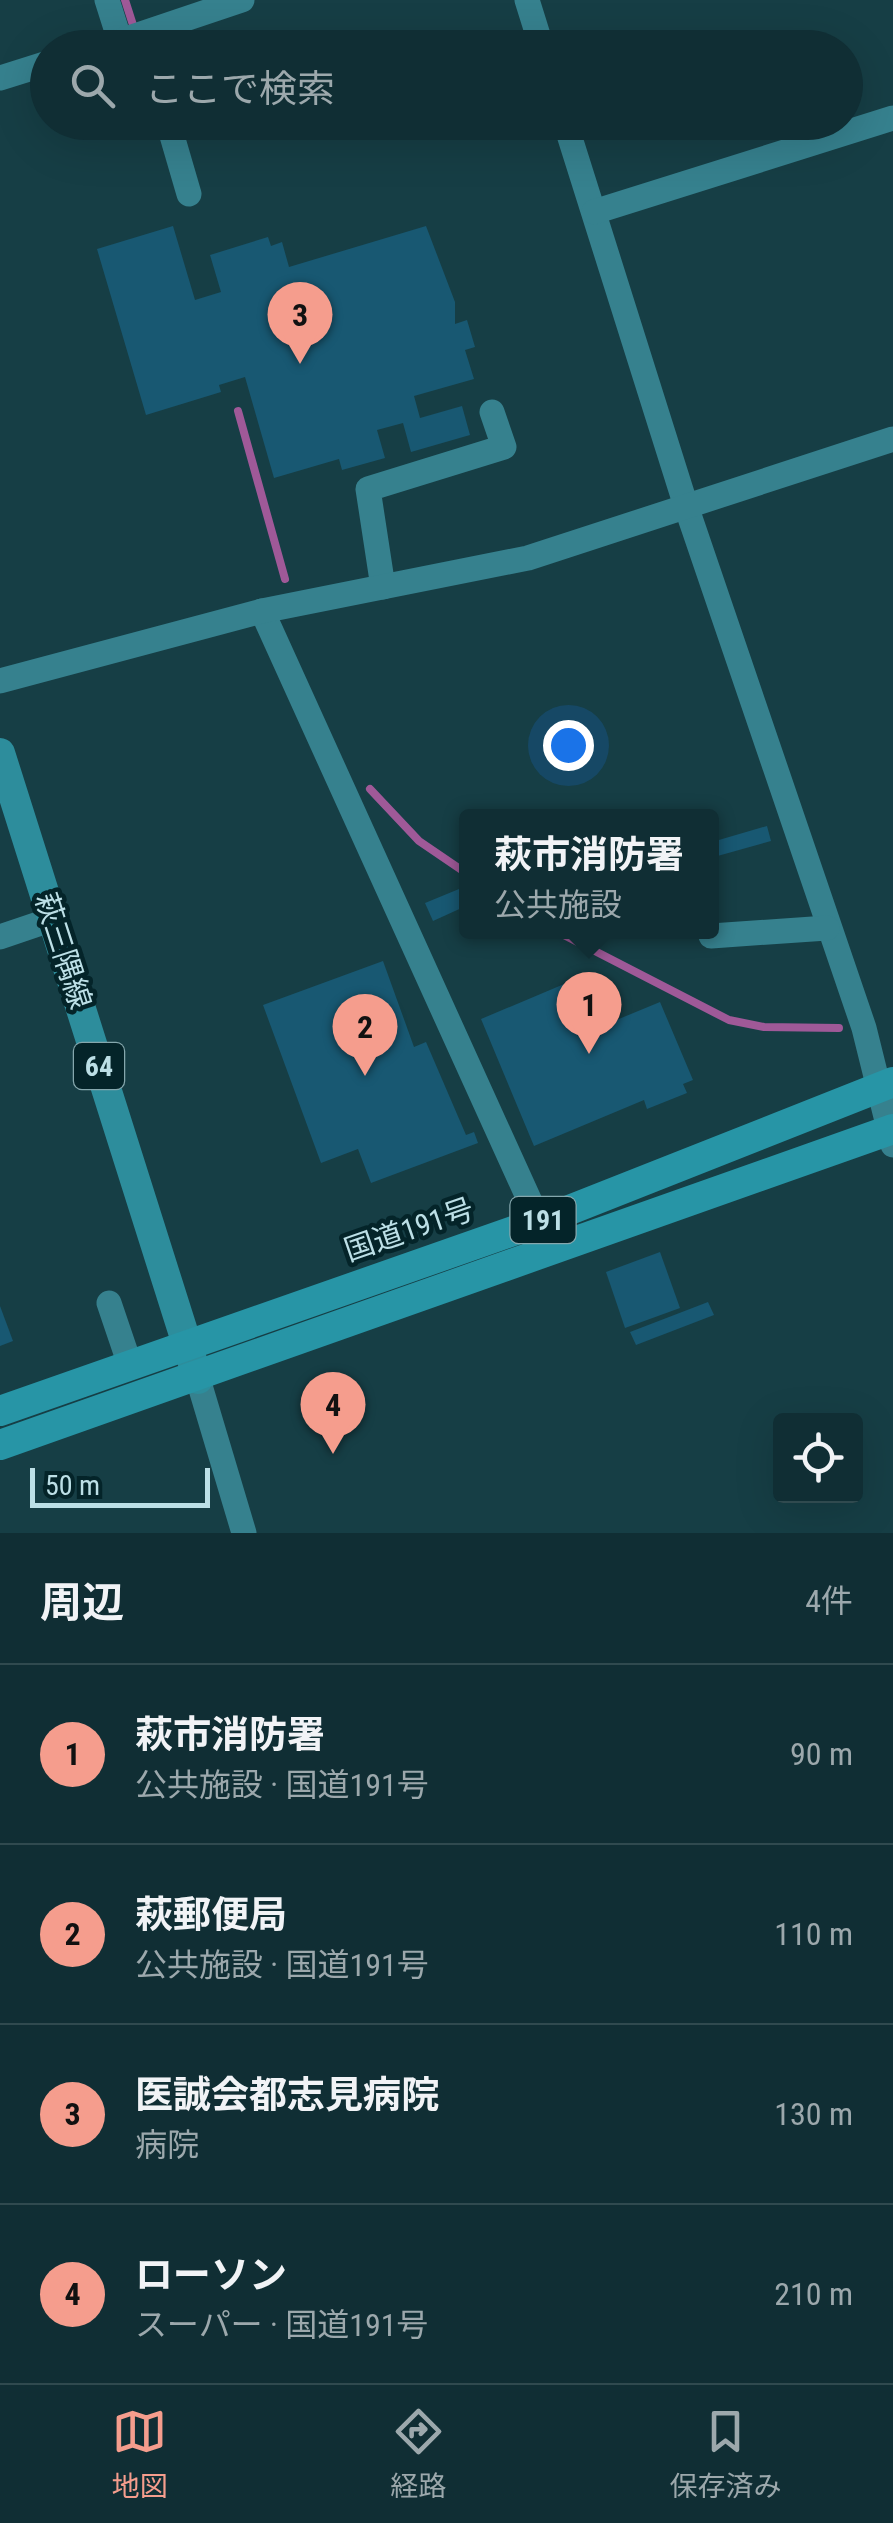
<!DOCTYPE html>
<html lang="ja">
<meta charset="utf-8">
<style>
:root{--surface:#102e34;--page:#1e3a40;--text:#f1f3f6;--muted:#9ca8ac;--line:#304a4f;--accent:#f59d8d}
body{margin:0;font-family:"Roboto Condensed","Noto Sans JP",sans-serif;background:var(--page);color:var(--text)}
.controls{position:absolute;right:30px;bottom:30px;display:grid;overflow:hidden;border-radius:10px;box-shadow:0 10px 40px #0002}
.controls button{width:90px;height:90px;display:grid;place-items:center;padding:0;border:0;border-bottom:2px solid var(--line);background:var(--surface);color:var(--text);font:50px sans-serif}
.scale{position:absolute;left:30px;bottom:25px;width:180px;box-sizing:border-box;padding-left:10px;border:5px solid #bcdfe6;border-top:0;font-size:28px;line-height:35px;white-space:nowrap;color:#bcdfe6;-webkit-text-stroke:8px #042429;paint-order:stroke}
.you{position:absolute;left:568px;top:745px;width:35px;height:35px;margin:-25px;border:8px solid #fff;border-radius:50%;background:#1a73e8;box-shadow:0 0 0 15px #1a73e833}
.badge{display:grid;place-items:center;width:65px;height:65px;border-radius:50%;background:var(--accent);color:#111;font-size:32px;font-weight:700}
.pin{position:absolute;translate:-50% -82px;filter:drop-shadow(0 2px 5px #0008)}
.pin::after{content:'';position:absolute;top:52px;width:35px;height:30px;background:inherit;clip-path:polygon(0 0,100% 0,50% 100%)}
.popup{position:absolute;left:459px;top:809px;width:260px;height:130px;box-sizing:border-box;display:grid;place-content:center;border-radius:10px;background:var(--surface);filter:drop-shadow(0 2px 8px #0005);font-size:32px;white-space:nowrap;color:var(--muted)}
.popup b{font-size:38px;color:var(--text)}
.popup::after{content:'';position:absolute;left:50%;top:100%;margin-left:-20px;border:20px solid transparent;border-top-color:var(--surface)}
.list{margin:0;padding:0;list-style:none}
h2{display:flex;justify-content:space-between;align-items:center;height:130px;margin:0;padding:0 40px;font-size:42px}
h2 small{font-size:32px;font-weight:400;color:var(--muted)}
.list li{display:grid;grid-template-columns:65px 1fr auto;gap:30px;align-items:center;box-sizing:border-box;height:180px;padding:0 40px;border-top:2px solid var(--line)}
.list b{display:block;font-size:38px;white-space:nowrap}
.list p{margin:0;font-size:32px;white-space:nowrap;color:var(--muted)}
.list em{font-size:32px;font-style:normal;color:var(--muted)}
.icon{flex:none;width:55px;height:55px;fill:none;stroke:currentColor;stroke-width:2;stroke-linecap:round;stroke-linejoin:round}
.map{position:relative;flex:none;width:893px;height:1533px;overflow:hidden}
.search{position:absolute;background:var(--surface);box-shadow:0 10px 40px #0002;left:30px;right:30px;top:30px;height:110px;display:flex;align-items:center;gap:25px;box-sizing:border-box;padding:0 35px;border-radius:55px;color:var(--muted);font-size:38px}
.sheet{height:850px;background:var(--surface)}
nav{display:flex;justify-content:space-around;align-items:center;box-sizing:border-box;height:140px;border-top:2px solid var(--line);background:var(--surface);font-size:28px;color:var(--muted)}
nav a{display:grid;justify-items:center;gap:5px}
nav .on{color:var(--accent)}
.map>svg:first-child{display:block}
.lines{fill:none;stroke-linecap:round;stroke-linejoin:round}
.stream{stroke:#9f5998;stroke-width:8}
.building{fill:#185872}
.minor{stroke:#36818e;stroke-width:25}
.major{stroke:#2d8d9c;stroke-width:30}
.highway{stroke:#2795a6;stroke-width:30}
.labels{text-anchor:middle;stroke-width:9;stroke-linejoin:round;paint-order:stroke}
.shield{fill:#042429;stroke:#85a7ad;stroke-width:2.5}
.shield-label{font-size:28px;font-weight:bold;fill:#bcdfe6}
.street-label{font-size:30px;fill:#bcdfe6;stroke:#042429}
</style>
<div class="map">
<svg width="893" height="1533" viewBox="0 0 893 1533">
<rect width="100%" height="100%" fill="#163e45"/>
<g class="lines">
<g class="stream">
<polyline points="125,0 133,25"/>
<polyline points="238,411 285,579"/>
<polyline points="370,789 419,841 466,873"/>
<polyline points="558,932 729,1020 764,1027 839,1028"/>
</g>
</g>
<g class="building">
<polygon points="173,226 195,300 221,292 210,255 268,237 271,246 282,242 289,267 426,226 455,302 455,324 467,320 475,347 465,350 474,379 414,396 420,418 462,406 470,435 411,452 403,423 377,430 385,458 342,470 339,459 274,478 245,377 219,385 221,392 146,415 97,249"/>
<polygon points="767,826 771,841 714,857 712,842"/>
<polygon points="459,889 466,906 433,921 425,903"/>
<polygon points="383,961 414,1047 426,1042 466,1135 474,1132 478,1143 371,1183 358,1149 321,1163 263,1005"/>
<polygon points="576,979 597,1028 660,1002 693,1080 683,1084 687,1093 647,1109 644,1100 534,1146 481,1019"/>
<polygon points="660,1252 680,1308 625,1328 606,1272"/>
<polygon points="708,1302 714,1315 636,1345 630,1332"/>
<polygon points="0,1306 13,1341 0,1346"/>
</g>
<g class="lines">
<g class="minor">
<polyline points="107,0 120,41"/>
<polyline points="527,0 542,48"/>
<polyline points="99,48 242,0"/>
<polyline points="0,78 48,63"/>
<polyline points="168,122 189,194"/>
<polyline points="565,122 686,506 864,1028 893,1145"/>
<polyline points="594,212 893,118"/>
<polyline points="383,587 368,489 504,447 492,412"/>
<polyline points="262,611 547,1239"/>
<polyline points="0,681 262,611 528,558 893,439"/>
<polyline points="711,936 827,928"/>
<polyline points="0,937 53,919"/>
<polyline points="109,1303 130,1365"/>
<polyline points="198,1379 244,1533"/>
</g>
<polyline class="major" points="0,753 198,1379"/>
<g class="highway">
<polyline points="0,1411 539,1222 893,1082"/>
<polyline points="0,1445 893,1129"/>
</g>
</g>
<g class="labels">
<g class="shield">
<rect x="74" y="1043" width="50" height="46" rx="8"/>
<rect x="510.5" y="1197" width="65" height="46" rx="8"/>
</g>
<g class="shield-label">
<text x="99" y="1076">64</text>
<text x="543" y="1230">191</text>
</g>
<g class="street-label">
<text transform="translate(63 951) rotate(72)" y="10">萩三隅線</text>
<text transform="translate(409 1230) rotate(-19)" y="10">国道191号</text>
</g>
</g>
</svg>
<div class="controls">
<button><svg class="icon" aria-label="locate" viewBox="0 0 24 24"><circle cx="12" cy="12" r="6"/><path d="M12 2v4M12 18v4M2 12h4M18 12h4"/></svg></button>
</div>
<div class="scale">50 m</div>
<div class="you"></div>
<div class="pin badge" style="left:589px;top:1054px">1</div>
<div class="popup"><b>萩市消防署</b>公共施設</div>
<div class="pin badge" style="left:365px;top:1076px">2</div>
<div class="pin badge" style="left:300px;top:364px">3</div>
<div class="pin badge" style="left:333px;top:1454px">4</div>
<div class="search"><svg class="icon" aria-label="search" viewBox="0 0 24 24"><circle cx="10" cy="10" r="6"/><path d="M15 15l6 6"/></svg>ここで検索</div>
</div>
<section class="sheet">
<h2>周辺<small>4件</small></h2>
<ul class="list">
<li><span class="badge">1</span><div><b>萩市消防署</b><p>公共施設 · 国道191号</p></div><em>90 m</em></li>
<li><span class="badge">2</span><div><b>萩郵便局</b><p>公共施設 · 国道191号</p></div><em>110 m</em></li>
<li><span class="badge">3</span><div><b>医誠会都志見病院</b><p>病院</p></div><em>130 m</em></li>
<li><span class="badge">4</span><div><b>ローソン</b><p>スーパー · 国道191号</p></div><em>210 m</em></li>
</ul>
</section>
<nav>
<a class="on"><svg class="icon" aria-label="map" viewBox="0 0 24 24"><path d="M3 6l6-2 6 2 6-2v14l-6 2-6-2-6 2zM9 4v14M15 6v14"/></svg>地図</a>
<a><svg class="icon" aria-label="directions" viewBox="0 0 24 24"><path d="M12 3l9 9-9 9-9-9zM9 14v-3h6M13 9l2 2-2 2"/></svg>経路</a>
<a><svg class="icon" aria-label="saved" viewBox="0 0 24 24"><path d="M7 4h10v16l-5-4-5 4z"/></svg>保存済み</a>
</nav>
